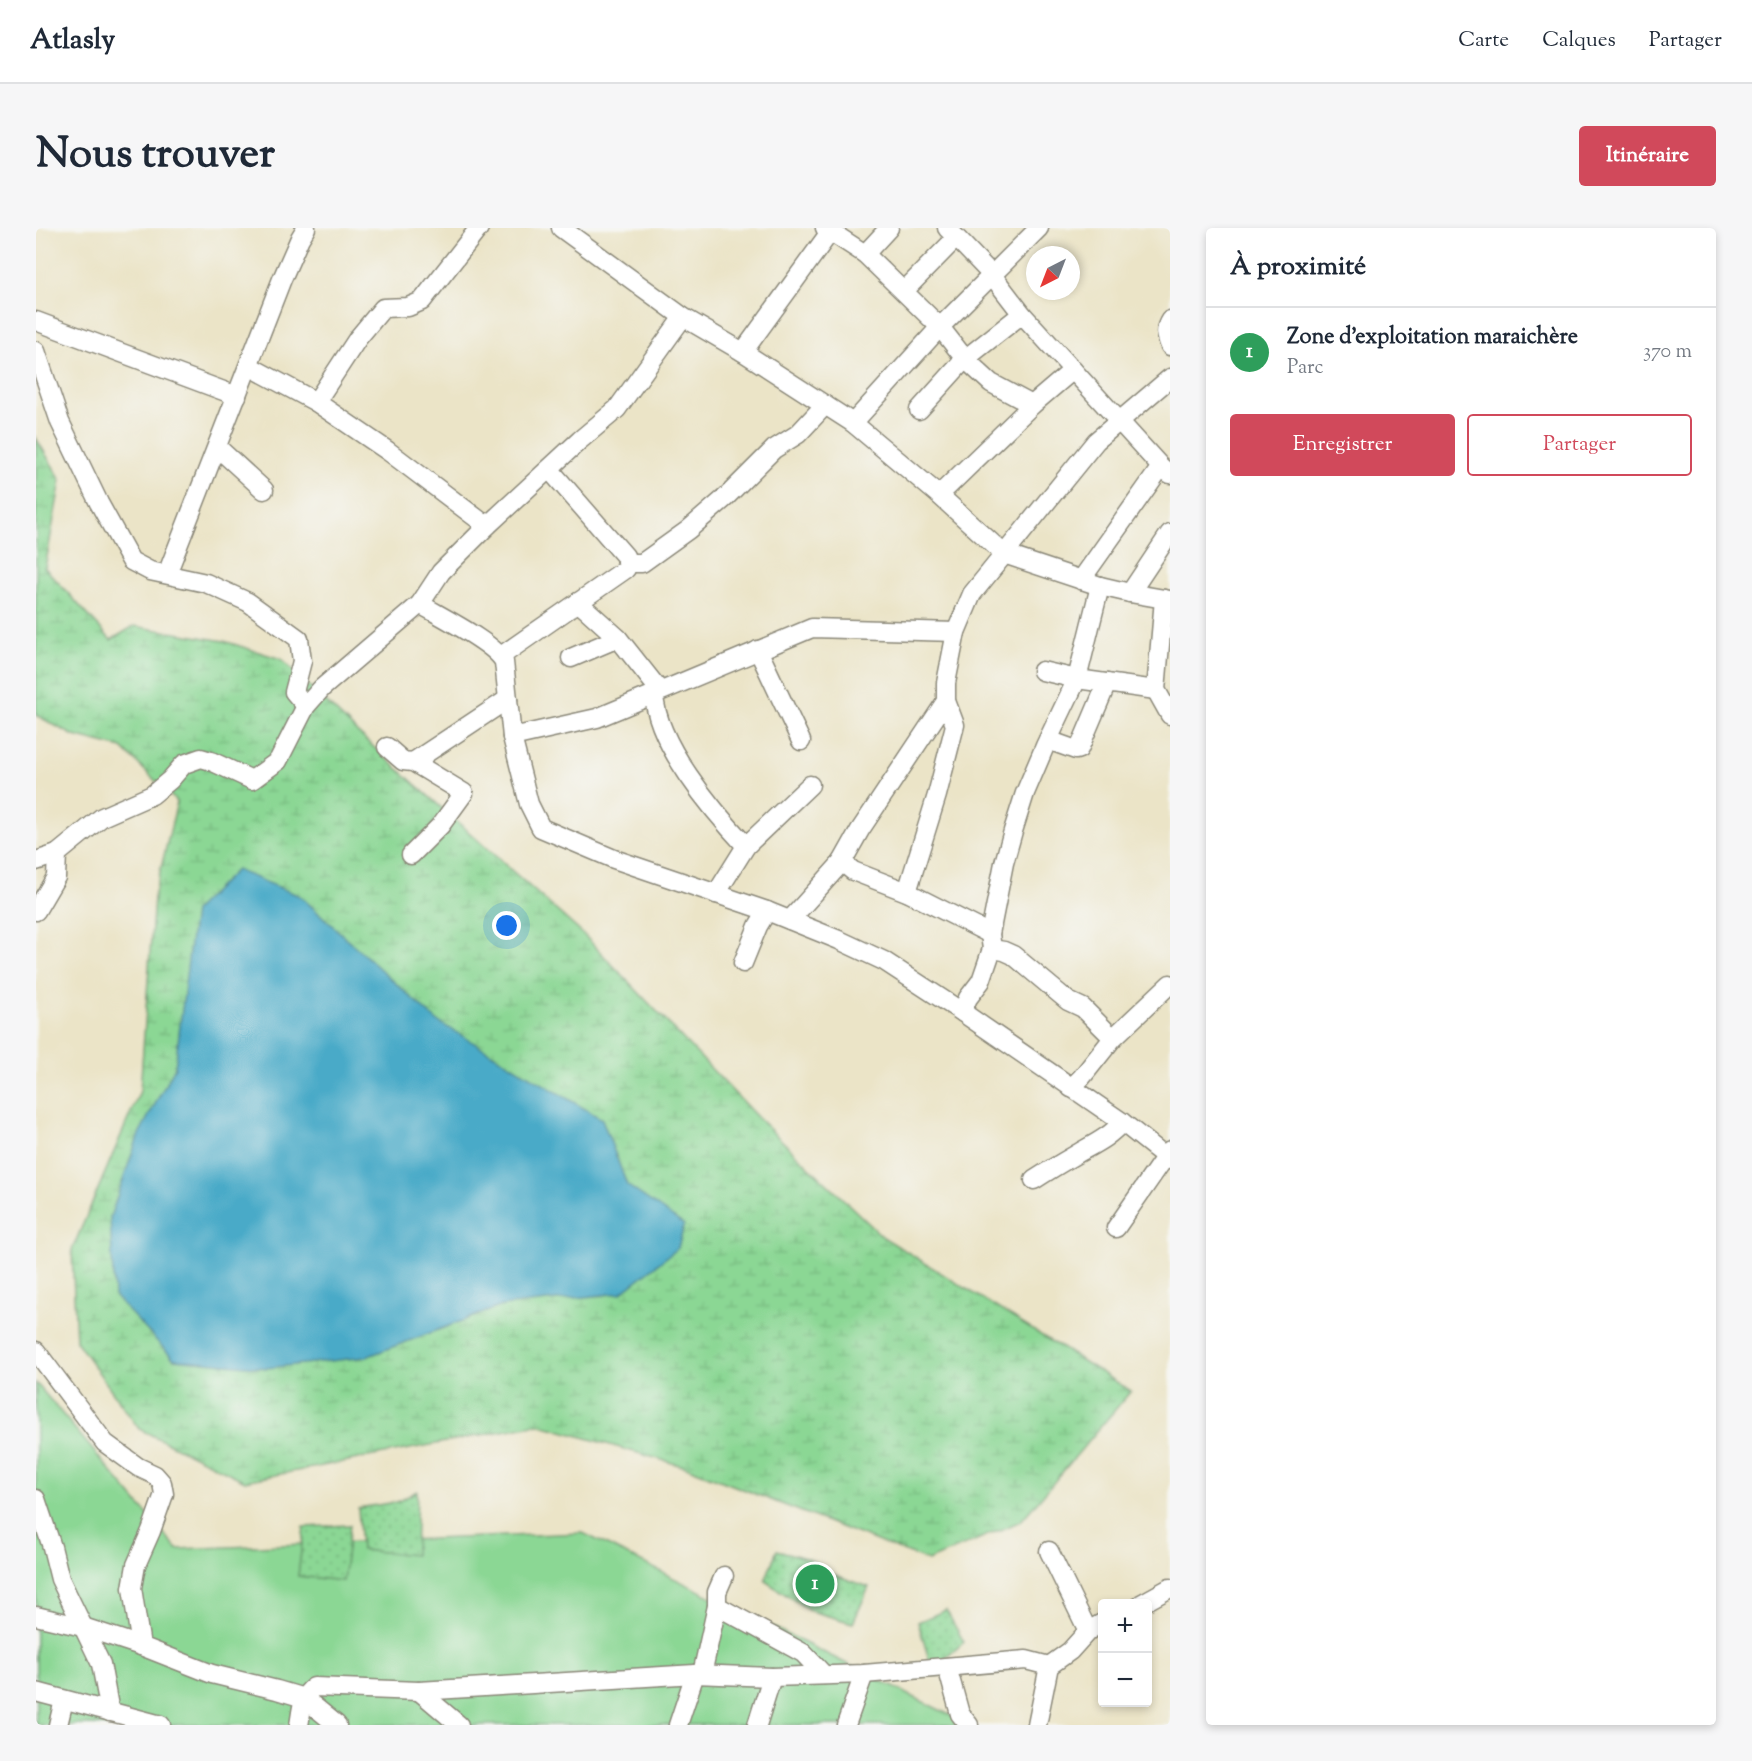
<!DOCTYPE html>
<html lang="fr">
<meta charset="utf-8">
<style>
:root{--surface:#fff;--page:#f6f6f7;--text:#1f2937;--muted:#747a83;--line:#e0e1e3;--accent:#d1495b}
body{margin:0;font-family:"Sorts Mill Goudy",serif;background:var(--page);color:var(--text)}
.controls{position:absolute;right:18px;bottom:18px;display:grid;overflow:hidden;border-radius:6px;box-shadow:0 3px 9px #0003}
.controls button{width:54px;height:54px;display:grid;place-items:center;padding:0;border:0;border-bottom:2px solid var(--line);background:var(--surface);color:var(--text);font:30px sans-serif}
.compass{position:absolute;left:990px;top:18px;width:54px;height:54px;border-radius:50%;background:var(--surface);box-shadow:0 3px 9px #0003;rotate:222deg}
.you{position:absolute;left:471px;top:698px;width:21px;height:21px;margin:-15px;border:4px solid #fff;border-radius:50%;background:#1a73e8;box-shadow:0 0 0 9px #1a73e833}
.badge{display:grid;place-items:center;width:39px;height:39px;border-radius:50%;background:var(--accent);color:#fff;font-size:20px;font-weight:700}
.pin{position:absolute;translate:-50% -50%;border:3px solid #fff;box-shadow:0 2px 6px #0006}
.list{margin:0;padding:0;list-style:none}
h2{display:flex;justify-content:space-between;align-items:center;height:78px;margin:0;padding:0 24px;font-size:26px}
h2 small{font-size:20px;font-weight:400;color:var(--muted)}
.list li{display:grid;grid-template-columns:39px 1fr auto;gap:18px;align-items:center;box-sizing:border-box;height:90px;padding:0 24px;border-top:2px solid var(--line)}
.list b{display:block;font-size:22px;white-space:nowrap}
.list p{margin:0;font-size:20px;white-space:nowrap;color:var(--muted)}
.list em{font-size:20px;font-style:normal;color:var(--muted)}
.actions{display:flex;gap:12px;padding:18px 24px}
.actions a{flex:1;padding:14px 0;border:2px solid var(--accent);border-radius:6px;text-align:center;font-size:21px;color:var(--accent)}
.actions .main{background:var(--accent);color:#fff}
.map{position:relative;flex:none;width:1134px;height:1497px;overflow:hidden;border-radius:6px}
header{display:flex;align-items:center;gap:36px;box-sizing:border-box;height:84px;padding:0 30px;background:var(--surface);border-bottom:2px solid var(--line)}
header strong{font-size:28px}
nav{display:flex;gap:33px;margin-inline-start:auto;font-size:21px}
.intro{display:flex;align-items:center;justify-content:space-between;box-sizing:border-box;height:144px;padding:0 36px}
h1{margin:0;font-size:42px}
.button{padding:15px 27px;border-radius:6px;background:var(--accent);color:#fff;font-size:21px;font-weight:700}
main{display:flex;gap:36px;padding:0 36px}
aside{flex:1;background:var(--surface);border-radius:6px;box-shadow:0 3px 9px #0003}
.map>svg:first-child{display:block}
.grass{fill:#8bd794;stroke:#5b8160;stroke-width:1.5}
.wetland{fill:url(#wetland-marsh);stroke:#5b8160;stroke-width:1.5}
.park{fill:url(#park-dots);stroke:#5b8160;stroke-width:1.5}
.water{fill:#48aac8;stroke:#3a6a7a;stroke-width:1.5}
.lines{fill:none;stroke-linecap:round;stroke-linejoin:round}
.minor-casing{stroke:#8b8879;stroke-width:21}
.minor{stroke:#fff;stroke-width:18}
</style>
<header>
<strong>Atlasly</strong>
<nav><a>Carte</a><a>Calques</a><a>Partager</a></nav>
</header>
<div class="intro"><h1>Nous trouver</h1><a class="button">Itinéraire</a></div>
<main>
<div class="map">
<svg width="1134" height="1497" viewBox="0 0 1134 1497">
<defs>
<pattern id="wetland-marsh" width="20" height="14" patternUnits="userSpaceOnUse" patternTransform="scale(1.5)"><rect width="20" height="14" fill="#8bd794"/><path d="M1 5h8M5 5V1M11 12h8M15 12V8" fill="none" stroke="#78b980"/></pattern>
<pattern id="park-dots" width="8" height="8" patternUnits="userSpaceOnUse" patternTransform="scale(1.5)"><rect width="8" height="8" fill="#8bd794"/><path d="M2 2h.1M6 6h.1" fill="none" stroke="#78b980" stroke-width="1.8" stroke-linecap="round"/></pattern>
</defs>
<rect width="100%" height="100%" fill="#f6f6f2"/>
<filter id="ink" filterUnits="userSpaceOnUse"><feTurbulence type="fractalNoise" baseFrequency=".0167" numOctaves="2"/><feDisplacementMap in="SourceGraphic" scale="12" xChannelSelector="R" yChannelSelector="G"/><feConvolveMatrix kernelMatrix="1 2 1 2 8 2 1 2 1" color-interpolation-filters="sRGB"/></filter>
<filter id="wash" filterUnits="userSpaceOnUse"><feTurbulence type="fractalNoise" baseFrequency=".008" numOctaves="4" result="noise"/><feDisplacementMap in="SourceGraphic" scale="24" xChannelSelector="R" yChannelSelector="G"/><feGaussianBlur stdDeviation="1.35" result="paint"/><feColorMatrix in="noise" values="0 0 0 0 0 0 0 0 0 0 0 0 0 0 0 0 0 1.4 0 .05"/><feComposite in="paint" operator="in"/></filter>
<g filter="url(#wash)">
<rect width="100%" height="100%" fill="#ebe4c7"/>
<polygon class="grass" points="0,1155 141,1321 547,1305 934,1497 0,1497"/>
<polygon class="wetland" points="0,210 25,252 9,340 75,412 98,398 188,413 245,431 322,505 549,708 724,892 847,1009 1095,1163 985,1293 892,1333 650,1239 502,1196 209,1253 103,1201 40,1113 36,1022 104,863 118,669 141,574 86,520 38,508 0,487"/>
<g class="park">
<polygon points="381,1263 379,1327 325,1322 322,1280 361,1274"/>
<polygon points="314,1297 307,1353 262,1348 268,1299"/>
<polygon points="741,1322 773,1331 796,1346 833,1359 817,1395 775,1383 729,1353"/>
<polygon points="910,1382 928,1414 896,1442 882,1394"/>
</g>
<polygon class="water" points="200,642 264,668 401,793 566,891 591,957 648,997 642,1020 585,1065 466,1078 330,1129 231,1140 138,1131 78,1068 74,989 103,906 139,839 158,683"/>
</g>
<g filter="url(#ink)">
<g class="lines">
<g class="minor-casing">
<g id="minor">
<polyline points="525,0 647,89 707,124 817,195 903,267 968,326 1064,358 1094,365 1134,372"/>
<polyline points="789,0 829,26 904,99 929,131 955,155 996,177"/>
<polyline points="911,0 956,47 986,86 1125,239 1134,246"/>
<polyline points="829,26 853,0"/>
<polyline points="868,63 920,10"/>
<path d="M1134,92C1128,101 1130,108 1134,118"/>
<polyline points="0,93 201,168"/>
<polyline points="0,123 24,194 63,275 95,333 114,343 170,355 212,374 263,411 266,433 258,464 270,478"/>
<polyline points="707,124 797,0"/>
<polyline points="213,138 280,174 352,223 451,298"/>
<polyline points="280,174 322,110 347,80 372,79 386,73 443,0"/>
<polyline points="883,182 929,131 986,86"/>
<polyline points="817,195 904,99 1003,0"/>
<polyline points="181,219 228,262"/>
<polyline points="903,267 996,177 1037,142"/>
<polyline points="592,335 606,335 652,302 689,270 738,221 762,206 789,177"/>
<polyline points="131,346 246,51 264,10 270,0"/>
<polyline points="1045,352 1125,239"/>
<polyline points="1094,365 1134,305"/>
<polyline points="1128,371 1120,462 1134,487"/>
<polyline points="542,374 582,410 624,463"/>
<path d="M384,376C404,388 460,416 468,434L476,509L493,576L505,600L578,631L731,683L803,712L848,733L926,784L1086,894L1134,932"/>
<polyline points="722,422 765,513"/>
<polyline points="465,428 590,341 592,335 589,328 514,242"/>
<polyline points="535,430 582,410"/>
<polyline points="1006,443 1041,451 1120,462"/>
<path d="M618,466C620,515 677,583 710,618"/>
<polyline points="910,473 824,602 806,634 817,643 871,664 954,706"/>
<polyline points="476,509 561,490 776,400 920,404"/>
<polyline points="1012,512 1040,522 1043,521 1071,455"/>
<polyline points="351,519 367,533 377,534 428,565 404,598 375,627"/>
<polyline points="377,534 472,471"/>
<polyline points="0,633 21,626"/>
<polyline points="871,664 901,567 919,497 910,473 910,455 920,404 936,366 1060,213 1134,150"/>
<polyline points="680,666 710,618 774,557"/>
<polyline points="0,683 20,649 21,626 66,589 116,567 134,552 148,536 165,530 175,533 216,552 242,533 270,478 286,460 384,376 405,344 451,298 544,212 581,181 647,89"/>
<polyline points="754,692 806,634"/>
<polyline points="956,721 968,723 977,727 1032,773 1047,780 1077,810"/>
<polyline points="707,735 722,698 731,683"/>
<polyline points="926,784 932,770 945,753 956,721 954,706 968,635 977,603 989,565 1009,518 1041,451 1064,358"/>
<polyline points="1035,860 1046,849 1077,810 1134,756"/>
<path d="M998,952C1012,943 1025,935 1039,927C1056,917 1074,909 1086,894"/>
<polyline points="1080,1000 1134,922"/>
<polyline points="0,1123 69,1215 102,1239 119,1247 126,1255 128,1266 115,1303 100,1337 96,1360 105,1418 176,1446 241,1462 268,1470 301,1497"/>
<polyline points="0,1271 16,1319 24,1351 65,1436 74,1484"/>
<polyline points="1013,1323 1052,1403"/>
<polyline points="1105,1376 1134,1360"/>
<polyline points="681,1378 767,1425 788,1447"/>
<polyline points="0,1388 47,1399 105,1418"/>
<polyline points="911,1439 924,1486 933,1497"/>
<polyline points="666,1446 681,1378 681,1364 688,1348"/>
<polyline points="383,1463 423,1497"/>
<polyline points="0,1464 125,1497"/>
<polyline points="22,1497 28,1472"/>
<path d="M263,1497C266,1482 265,1468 278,1459L383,1463L659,1446L736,1449L828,1446L990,1432L1013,1438"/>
<polyline points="642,1497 659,1446"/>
<polyline points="721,1497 736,1449"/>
<polyline points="810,1497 828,1446"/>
<polyline points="1001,1497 1013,1438 1034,1423 1052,1403 1066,1395"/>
</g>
</g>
<use href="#minor" class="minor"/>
</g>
</g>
</svg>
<div class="controls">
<button>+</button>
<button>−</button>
</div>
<svg class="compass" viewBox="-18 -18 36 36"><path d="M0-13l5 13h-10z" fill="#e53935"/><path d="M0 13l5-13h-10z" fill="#747a83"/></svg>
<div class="you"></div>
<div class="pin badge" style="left:779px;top:1356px;background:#2e9e5b">1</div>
</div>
<aside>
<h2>À proximité<small></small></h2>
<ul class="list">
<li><span class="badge" style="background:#2e9e5b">1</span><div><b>Zone d'exploitation maraichère</b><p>Parc</p></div><em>370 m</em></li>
</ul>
<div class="actions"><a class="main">Enregistrer</a><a>Partager</a></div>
</aside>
</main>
